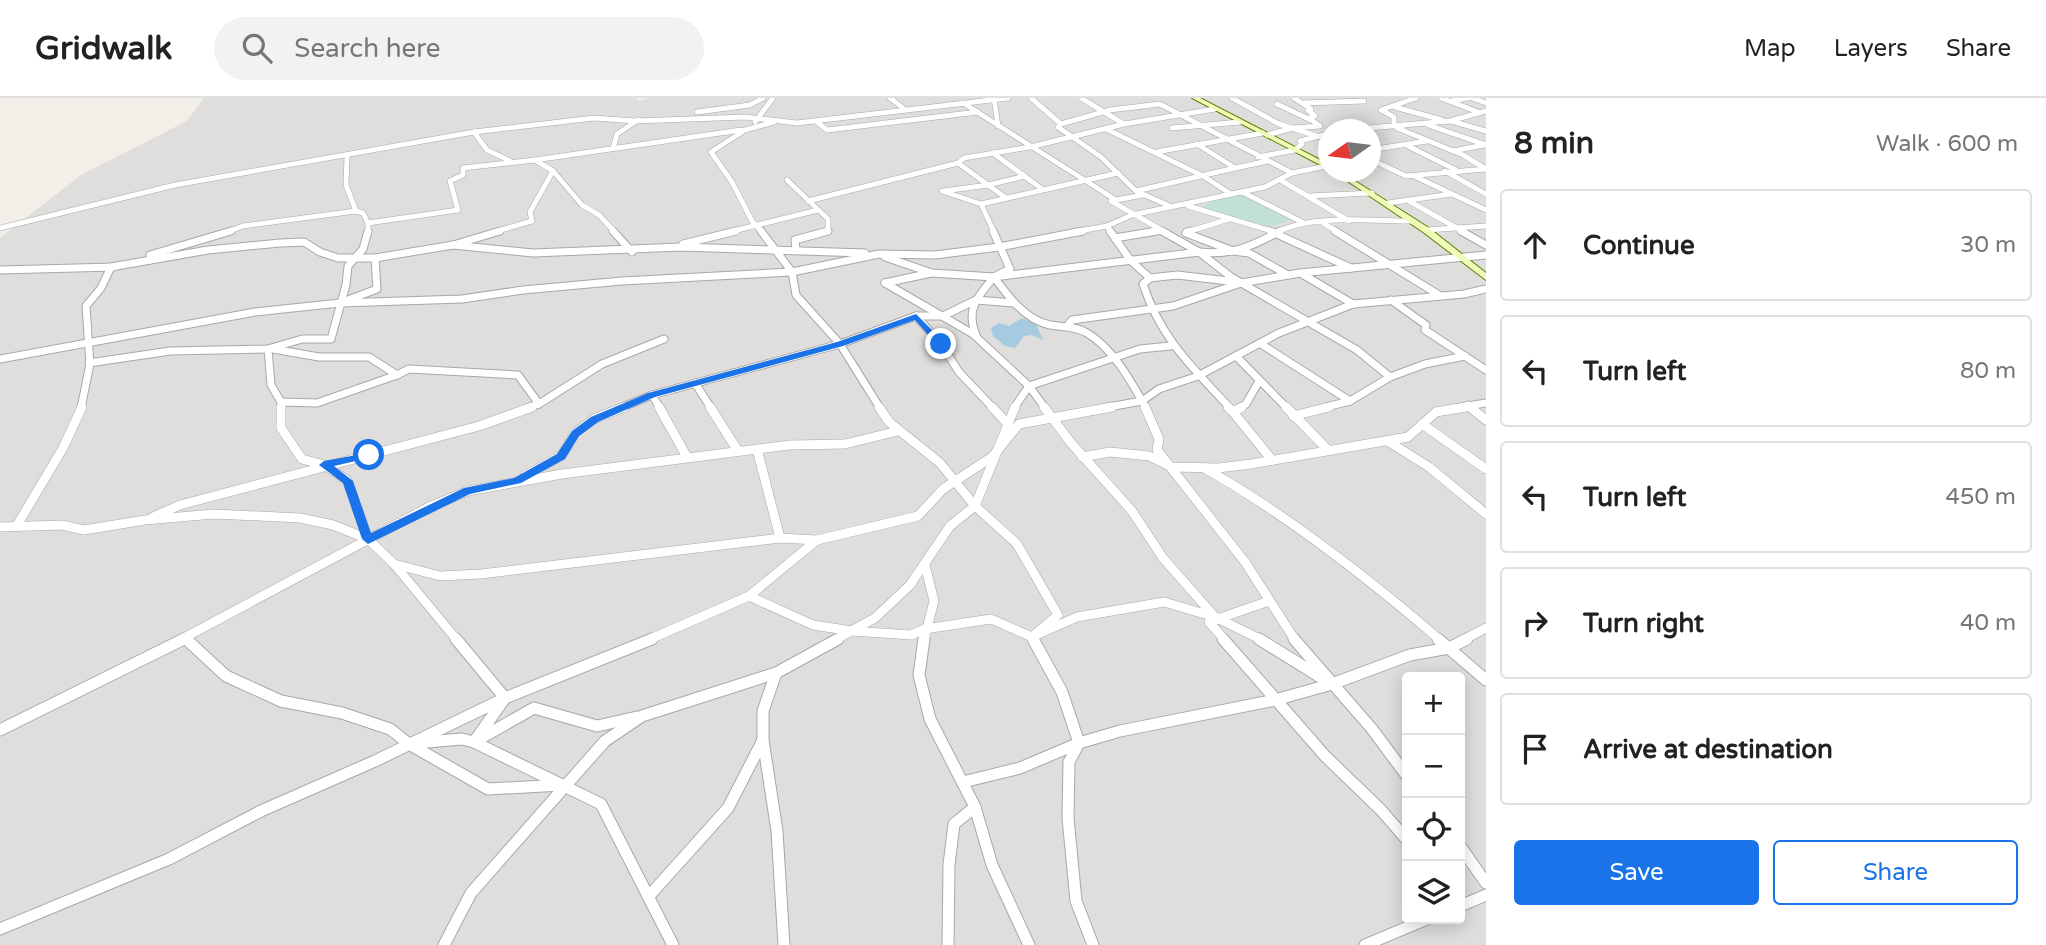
<!DOCTYPE html>
<meta charset="utf-8">
<style>
:root{--surface:#fff;--page:#f2f2f2;--text:#222;--muted:#767676;--line:#e0e0e0;--accent:#1a73e8}
body{margin:0;font-family:"Varela Round",sans-serif;background:var(--page);color:var(--text)}
.controls{position:absolute;right:21px;bottom:21px;display:grid;overflow:hidden;border-radius:7px;box-shadow:0 4px 18px #0003}
.controls button{width:63px;height:63px;display:grid;place-items:center;padding:0;border:0;border-bottom:2px solid var(--line);background:var(--surface);color:var(--text);font:35px sans-serif}
.compass{position:absolute;left:1318px;top:21px;width:63px;height:63px;border-radius:50%;background:var(--surface);box-shadow:0 4px 18px #0003;rotate:256deg}
.stop{position:absolute;width:21px;height:21px;margin:-16px;border:5px solid #1a73e8;border-radius:50%;background:#fff}
.stop.end{background:#1a73e8;border-color:#fff;box-shadow:0 2px 7px #0008}
.list{margin:0;padding:0;list-style:none}
h2{display:flex;justify-content:space-between;align-items:center;height:91px;margin:0;padding:0 28px;font-size:30px}
h2 small{font-size:23px;font-weight:400;color:var(--muted)}
.list li{display:grid;grid-template-columns:46px 1fr auto;gap:21px;align-items:center;box-sizing:border-box;height:112px;margin:0 14px 14px;padding:0 14px;border:2px solid var(--line);border-radius:7px}
.list b{display:block;font-size:26px;white-space:nowrap}
.list em{font-size:23px;font-style:normal;color:var(--muted)}
.actions{display:flex;gap:14px;padding:21px 28px}
.actions a{flex:1;padding:16px 0;border:2px solid var(--accent);border-radius:7px;text-align:center;font-size:24px;color:var(--accent)}
.actions .main{background:var(--accent);color:#fff}
.icon{flex:none;width:38px;height:38px;fill:none;stroke:currentColor;stroke-width:2;stroke-linecap:round;stroke-linejoin:round}
.map{position:relative;flex:none;width:1486px;height:847px;overflow:hidden}
header{display:flex;align-items:center;gap:42px;box-sizing:border-box;height:98px;padding:0 35px;background:var(--surface);border-bottom:2px solid var(--line)}
header strong{font-size:33px}
nav{display:flex;gap:38px;margin-inline-start:auto;font-size:24px}
.search{width:490px;height:63px;background:var(--page);display:flex;align-items:center;gap:18px;box-sizing:border-box;padding:0 24px;border-radius:38px;color:var(--muted);font-size:26px}
main{display:flex}
aside{flex:1;background:var(--surface)}
.map>svg:first-child{display:block}
.residential{fill:#dfdedd;fill-rule:evenodd}
.wetland{fill:#c3e0d7}
.water{fill:#a6cae0}
.lines{fill:none;stroke-linecap:round;stroke-linejoin:round}
.street-far3-casing{stroke:#a8a8a8;stroke-width:6}
.street-far2-casing{stroke:#a8a8a8;stroke-width:9}
.street-far1-casing{stroke:#a8a8a8;stroke-width:10}
.street-casing{stroke:#a8a8a8;stroke-width:13}
.secondary-casing{stroke:#5d7f00;stroke-width:2}
.street-far3{stroke:#fff;stroke-width:5}
.street-far2{stroke:#fff;stroke-width:7}
.street-far1{stroke:#fff;stroke-width:9}
.street{stroke:#fff;stroke-width:11}
.secondary{fill:#eefcba;fill-rule:evenodd}
.route{fill:#1a73e8}
</style>
<header>
<strong>Gridwalk</strong>
<div class="search"><svg class="icon" aria-label="search" viewBox="0 0 24 24"><circle cx="10" cy="10" r="6"/><path d="M15 15l6 6"/></svg>Search here</div>
<nav><a>Map</a><a>Layers</a><a>Share</a></nav>
</header>
<main>
<div class="map">
<svg width="1486" height="847" viewBox="0 0 1486 847">
<rect width="100%" height="100%" fill="#f1efe7"/>
<path class="residential" d="M204,0H636L639,3L649,0H1486V847H0V140L81,77L187,23ZM1328,32H1370V74H1328ZM1407,579H1460V821H1407Z"/>
<polygon class="wetland" points="1240,96 1293,121 1269,129 1201,110 1214,102"/>
<polygon class="water" points="1022,220 1036,226 1043,242 1032,237 1024,238 1015,250 1005,248 993,238 991,230 999,225 1009,228"/>
<g class="lines">
<g class="street-far3-casing">
<g id="street-far3">
<polyline points="890,0 903,10"/>
<polyline points="994,0 998,28"/>
<polyline points="1031,0 1061,26 1058,29 1101,59 1136,93 1172,109"/>
<polyline points="1081,0 1124,26"/>
<polyline points="1232,0 1279,26 1317,38"/>
<polyline points="1441,0 1478,14"/>
<polyline points="1472,0 1486,5"/>
<polyline points="1451,3 1468,0"/>
<polyline points="963,5 1116,102 1143,97"/>
<polyline points="1304,5 1364,3"/>
<polyline points="1277,6 1313,23"/>
<polyline points="1395,9 1442,22"/>
<polyline points="697,14 750,7 763,0"/>
<polyline points="816,23 827,32 978,14"/>
<polyline points="1451,23 1486,33"/>
<polyline points="755,24 773,0"/>
<polyline points="1061,26 1110,12 1160,6 1292,75"/>
<polyline points="1428,27 1486,47"/>
<polyline points="1402,29 1394,26 1394,19 1381,12 1416,0"/>
<polyline points="1172,30 1240,24"/>
<polyline points="1397,30 1463,57 1486,71"/>
<polyline points="1106,31 1203,78 1231,96"/>
<polyline points="1345,32 1450,23 1486,13"/>
<polyline points="474,34 487,52 510,63"/>
<polyline points="1267,37 1293,30 1320,28 1309,20 1315,18 1308,12 1311,11 1294,0"/>
<polyline points="1197,46 1235,70 1268,63"/>
<polyline points="1406,47 1456,72"/>
<polyline points="613,50 617,36 638,22"/>
<polyline points="1370,52 1427,43"/>
<polyline points="1453,53 1484,47"/>
<polyline points="1156,54 1263,35"/>
<polyline points="993,55 1042,91"/>
<polyline points="347,58 346,87 356,113 363,115 368,125"/>
<polyline points="1258,59 1295,52 1302,46 1300,43 1328,36"/>
<polyline points="1370,61 1406,78 1486,71"/>
<polyline points="535,62 741,32"/>
<polyline points="958,65 1006,100"/>
<polyline points="1445,73 1486,96"/>
<polyline points="1412,77 1486,112"/>
<polyline points="787,82 828,121 828,133 823,134"/>
<polyline points="1282,83 1349,123"/>
<polyline points="942,93 981,106 1118,75"/>
<polyline points="944,93 988,87 1025,78"/>
<polyline points="1136,93 1235,70"/>
<polyline points="1242,94 1304,125"/>
<polyline points="1309,98 1372,95"/>
<polyline points="1116,102 1111,103 1165,134"/>
<polyline points="1407,102 1464,134"/>
<polyline points="808,103 958,65 964,60 1030,49 1124,26 1215,11"/>
<polyline points="1388,105 1452,96"/>
<polyline points="981,106 994,134"/>
<polyline points="1188,108 1275,134"/>
<polyline points="1323,125 1338,134"/>
<polyline points="1107,128 1111,134"/>
<polyline points="0,130 175,87 474,34 594,20 635,23 745,19 797,25 1008,0"/>
<polyline points="1426,132 1486,128"/>
<polyline points="227,134 243,128 356,113"/>
<polyline points="368,134 368,125 458,112 450,83 463,77 463,70 535,62 553,73 582,107 599,117 615,134"/>
<polyline points="494,134 532,123 530,114 553,73"/>
<polyline points="729,134 818,112"/>
<polyline points="762,134 752,123 732,84 711,54 745,32 774,24"/>
<polyline points="1074,134 1107,128 1132,117 1265,89 1292,75 1326,68"/>
<polyline points="1147,134 1161,132"/>
<polyline points="1187,134 1229,121"/>
<path d="M1277,134C1312,116 1373,123 1412,123"/>
</g>
</g>
<g class="street-far2-casing">
<g id="street-far2">
<polyline points="613,133 632,154"/>
<polyline points="761,133 792,174 796,197 840,246 880,310"/>
<path d="M993,133L1010,171L994,179C1008,198 1025,222 1050,227C1062,229 1075,228 1087,235C1113,250 1132,285 1146,310"/>
<polyline points="1110,133 1131,163 1150,180 1177,177 1237,184"/>
<polyline points="1162,133 1199,154 1231,179 1357,252 1390,279"/>
<polyline points="1270,133 1351,170"/>
<polyline points="1335,133 1439,197"/>
<polyline points="1461,133 1486,147"/>
<polyline points="1187,134 1191,133"/>
<polyline points="1186,135 1233,153 1249,155 1288,177"/>
<polyline points="1115,140 1157,133"/>
<polyline points="683,146 736,133"/>
<polyline points="453,147 533,155 681,149 865,155"/>
<polyline points="796,151 795,142 828,133"/>
<polyline points="150,157 231,133"/>
<path d="M885,159L932,175L994,179L1199,154C1231,158 1253,148 1280,133"/>
<polyline points="0,172 114,169"/>
<polyline points="1302,176 1353,206"/>
<path d="M1150,180L1143,186C1161,241 1192,269 1230,310"/>
<polyline points="885,185 973,236 1029,288 1045,310"/>
<polyline points="885,185 931,175"/>
<polyline points="348,202 377,191 375,160 453,147 500,133"/>
<polyline points="1391,202 1426,227 1425,232 1486,272"/>
<polyline points="916,218 941,246 959,274 993,310"/>
<polyline points="1068,227 1072,222 1173,208 1241,185 1300,175 1486,157"/>
<path d="M976,237C965,211 978,198 994,179"/>
<polyline points="1261,246 1350,303"/>
<polyline points="268,251 271,287 281,304 281,310"/>
<polyline points="273,251 319,259 369,259 397,277 409,271 518,277 539,306"/>
<polyline points="1236,258 1287,310"/>
<polyline points="0,261 255,214 340,205 462,201 523,192 622,183 792,174 879,156 935,157 999,149 1083,133"/>
<polyline points="89,265 170,253 268,251 302,241 331,241 346,187 348,168 363,151 368,133"/>
<polyline points="695,285 711,310"/>
<polyline points="652,297 660,310"/>
<polyline points="281,304 317,305 397,277"/>
<polyline points="1468,307 1472,310"/>
<polyline points="81,310 90,266 86,208 101,190 111,169 208,152 280,145 304,144 320,154 338,160 375,160"/>
<polyline points="527,310 539,306 602,266 664,241"/>
<polyline points="620,310 652,297 840,246 916,218 943,218 976,202 1014,205"/>
<polyline points="1014,310 1029,288 1140,251 1170,248"/>
<polyline points="1103,310 1142,303 1159,291 1198,278 1279,235 1353,206 1464,196 1486,191"/>
<polyline points="1239,310 1246,306 1259,283"/>
<polyline points="1322,310 1350,303 1390,279 1425,266 1465,258"/>
<polyline points="1456,310 1486,305"/>
</g>
</g>
<g class="street-far1-casing">
<g id="street-far1">
<polyline points="281,309 281,330 302,361 324,367 347,382 368,441"/>
<polyline points="659,309 687,359"/>
<polyline points="710,309 738,353"/>
<polyline points="879,309 889,324 940,365 975,408 1017,446 1058,517 1032,539 1034,542"/>
<polyline points="992,309 1007,325"/>
<polyline points="1044,309 1071,345 1132,413 1163,460 1214,518"/>
<polyline points="1145,309 1159,341 1157,352 1245,464 1295,542"/>
<polyline points="1228,309 1233,314"/>
<polyline points="1242,309 1233,314 1272,362"/>
<polyline points="1286,309 1328,352"/>
<polyline points="1470,309 1486,322"/>
<polyline points="1293,318 1329,309"/>
<polyline points="1422,326 1486,371"/>
<polyline points="1389,344 1429,369 1486,416"/>
<polyline points="757,351 780,440"/>
<polyline points="1082,359 1110,354 1149,358 1172,369 1218,370 1251,366 1408,339 1436,314 1466,309"/>
<path d="M1206,371C1289,418 1368,480 1440,542"/>
<polyline points="525,378 561,358 575,335 594,321 624,309"/>
<polyline points="153,419 180,407 479,328 532,309"/>
<polyline points="0,429 62,427 84,432 145,422 214,416 300,420 333,427 368,441 394,466 440,478 481,476 780,440 817,442 918,418 943,391 992,359 1019,326 1112,309"/>
<polyline points="16,429 63,350 82,309"/>
<polyline points="394,466 457,542"/>
<polyline points="749,498 813,527 852,533 911,537 925,531 991,521 1032,539 1077,519 1164,504 1215,519 1262,542"/>
<polyline points="185,540 187,542"/>
<polyline points="180,542 429,409 468,393 562,376 790,347 845,346 898,333"/>
<polyline points="648,542 749,498 817,442"/>
<polyline points="835,542 875,520 910,487 950,428 975,408 1015,309"/>
<polyline points="924,542 934,503 925,467"/>
<polyline points="1225,542 1209,524 1269,503"/>
<polyline points="1463,542 1486,530"/>
</g>
</g>
<g class="street-casing">
<g id="street">
<polyline points="186,541 226,578 281,603 342,615 390,631 409,646 488,691 562,687"/>
<polyline points="456,541 505,600 474,644 601,706 673,847"/>
<polyline points="924,541 919,577 930,621 975,709 992,767 1029,847"/>
<polyline points="1033,541 1062,594 1079,645 1069,664 1068,720 1076,803 1093,847"/>
<polyline points="1223,541 1325,658 1381,712 1407,742"/>
<polyline points="1259,541 1322,580"/>
<polyline points="1294,541 1372,631 1407,678"/>
<polyline points="1438,541 1486,582"/>
<polyline points="776,575 763,613 763,642 777,733 784,847"/>
<polyline points="0,632 184,541"/>
<polyline points="416,645 462,641 474,644 534,610 597,628 637,619"/>
<polyline points="963,684 1020,670 1079,645 1120,633 1275,602 1332,586 1410,557 1449,550 1467,541"/>
<polyline points="1460,748 1486,785"/>
<polyline points="649,798 728,710 763,642"/>
<polyline points="1460,808 1486,797"/>
<polyline points="0,831 169,761 261,713 375,663 505,600 652,541"/>
<polyline points="444,847 471,795 605,643 642,618 776,575 838,541"/>
<polyline points="948,847 949,767 954,726 975,709"/>
<polyline points="1365,847 1427,821"/>
</g>
</g>
<g class="secondary-casing">
<g id="secondary">
<polygon points="1192,0 1200,0 1328,66 1328,71"/>
<polygon points="1334,74 1341,74 1429,130 1486,175 1486,182 1423,134"/>
</g>
</g>
<use href="#street-far3" class="street-far3"/>
<use href="#street-far2" class="street-far2"/>
<use href="#street-far1" class="street-far1"/>
<use href="#street" class="street"/>
<use href="#secondary" class="secondary"/>
</g>
<polygon class="route" points="916,216 944,244 944,248 938,248 915,222 843,248 655,299 598,324 579,338 565,361 521,385 470,396 368,446 362,441 343,385 319,367 324,363 373,354 373,359 334,368 353,383 371,435 464,390 514,380 557,356 572,333 591,319 648,295 837,244"/>
</svg>
<div class="controls">
<button>+</button>
<button>−</button>
<button><svg class="icon" aria-label="locate" viewBox="0 0 24 24"><circle cx="12" cy="12" r="6"/><path d="M12 2v4M12 18v4M2 12h4M18 12h4"/></svg></button>
<button><svg class="icon" aria-label="layers" viewBox="0 0 24 24"><path d="M12 4l9 5-9 5-9-5zM3 14l9 5 9-5"/></svg></button>
</div>
<svg class="compass" viewBox="-18 -18 36 36"><path d="M0-13l5 13h-10z" fill="#e53935"/><path d="M0 13l5-13h-10z" fill="#767676"/></svg>
<div class="stop" style="left:369px;top:357px"></div>
<div class="stop end" style="left:941px;top:246px"></div>
</div>
<aside>
<h2>8 min<small>Walk · 600 m</small></h2>
<ul class="list">
<li><svg class="icon" aria-label="ahead" viewBox="0 0 24 24"><path d="M12 20V5M6 11l6-6 6 6"/></svg><div><b>Continue</b></div><em>30 m</em></li>
<li><svg class="icon" aria-label="left" viewBox="0 0 24 24"><path d="M17 20v-9H6M10 6l-5 5 5 5"/></svg><div><b>Turn left</b></div><em>80 m</em></li>
<li><svg class="icon" aria-label="left" viewBox="0 0 24 24"><path d="M17 20v-9H6M10 6l-5 5 5 5"/></svg><div><b>Turn left</b></div><em>450 m</em></li>
<li><svg class="icon" aria-label="right" viewBox="0 0 24 24"><path d="M7 20v-9h11M14 6l5 5-5 5"/></svg><div><b>Turn right</b></div><em>40 m</em></li>
<li><svg class="icon" aria-label="arrive" viewBox="0 0 24 24"><path d="M6 21V4h12l-3 4 3 4H6"/></svg><div><b>Arrive at destination</b></div></li>
</ul>
<div class="actions"><a class="main">Save</a><a>Share</a></div>
</aside>
</main>
